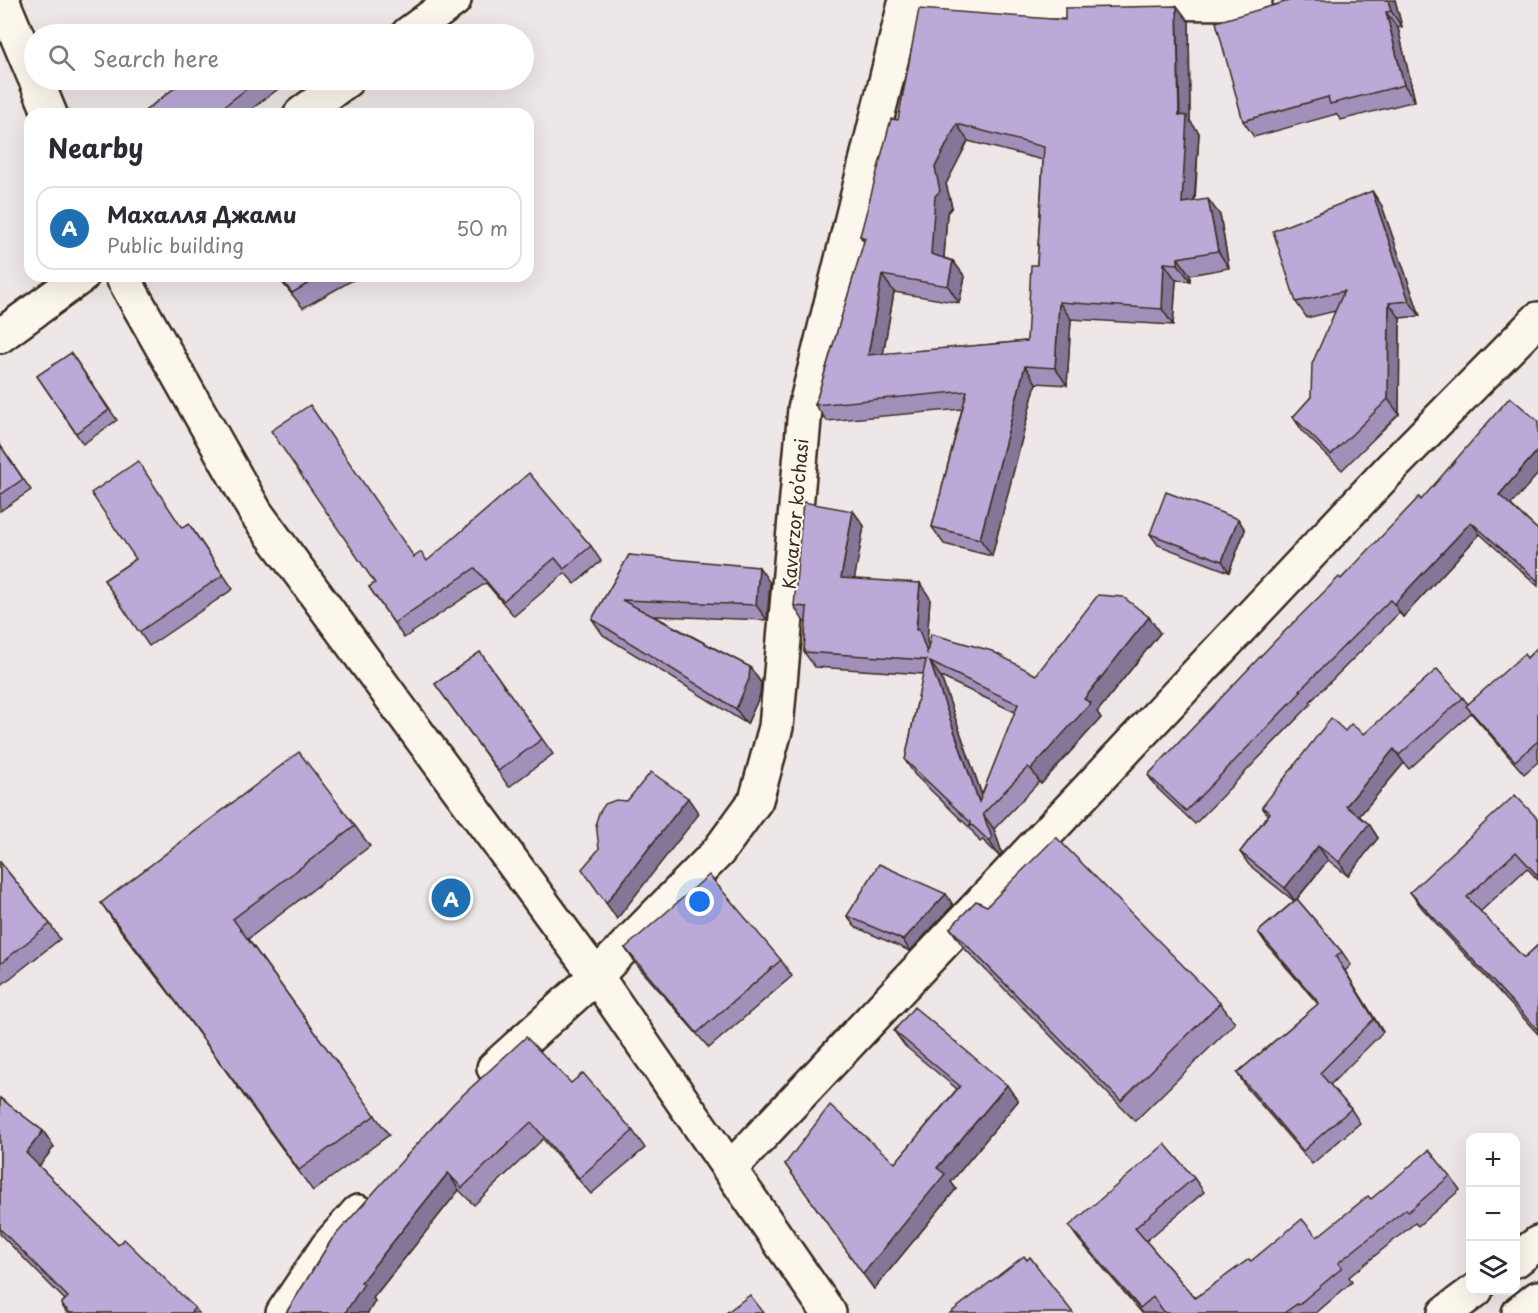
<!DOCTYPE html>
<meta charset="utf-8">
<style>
:root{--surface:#fff;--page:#f2f2f3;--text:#2b2b33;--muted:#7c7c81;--line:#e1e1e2;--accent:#1f6fb2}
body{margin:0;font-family:"Playpen Sans",sans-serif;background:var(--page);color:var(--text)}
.controls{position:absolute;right:18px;bottom:18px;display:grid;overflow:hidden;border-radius:12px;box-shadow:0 6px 24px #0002}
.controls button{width:54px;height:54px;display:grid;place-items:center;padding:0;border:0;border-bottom:2px solid var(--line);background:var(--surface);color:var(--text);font:30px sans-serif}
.you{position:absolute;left:700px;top:902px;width:21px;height:21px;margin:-15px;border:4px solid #fff;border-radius:50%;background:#1a73e8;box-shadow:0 0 0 9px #1a73e833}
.badge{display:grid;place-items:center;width:39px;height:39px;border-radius:50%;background:var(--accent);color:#fff;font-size:20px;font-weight:700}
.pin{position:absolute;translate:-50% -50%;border:3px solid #fff;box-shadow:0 2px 6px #0006}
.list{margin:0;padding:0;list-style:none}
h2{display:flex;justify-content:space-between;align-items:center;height:78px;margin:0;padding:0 24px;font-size:26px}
h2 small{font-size:20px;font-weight:400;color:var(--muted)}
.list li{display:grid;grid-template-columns:39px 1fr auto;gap:18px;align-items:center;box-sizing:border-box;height:84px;margin:0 12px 12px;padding:0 12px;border:2px solid var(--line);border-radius:18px}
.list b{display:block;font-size:22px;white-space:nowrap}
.list p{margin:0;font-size:20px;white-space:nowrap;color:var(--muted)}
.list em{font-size:20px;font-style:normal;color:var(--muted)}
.icon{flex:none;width:33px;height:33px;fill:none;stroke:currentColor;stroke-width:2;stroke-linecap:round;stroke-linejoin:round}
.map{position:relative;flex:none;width:1538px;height:1313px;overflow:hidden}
.search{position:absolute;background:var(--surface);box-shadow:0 6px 24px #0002;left:24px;top:24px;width:510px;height:66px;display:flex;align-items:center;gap:15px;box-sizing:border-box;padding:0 21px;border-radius:33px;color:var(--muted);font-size:22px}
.panel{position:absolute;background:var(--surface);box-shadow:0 6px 24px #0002;left:24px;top:108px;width:510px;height:174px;border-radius:18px}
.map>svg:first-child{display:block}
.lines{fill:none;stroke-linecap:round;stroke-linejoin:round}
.street-casing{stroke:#3b2a1e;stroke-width:38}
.secondary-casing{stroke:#3b2a1e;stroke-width:38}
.primary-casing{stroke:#3b2a1e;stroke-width:38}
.street{stroke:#fbf7ec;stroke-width:33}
.secondary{stroke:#fbf7ec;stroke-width:33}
.primary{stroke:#fbf7ec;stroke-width:33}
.wall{fill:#a191ba;stroke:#3b2a1e;stroke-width:1.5;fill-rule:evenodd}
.shaded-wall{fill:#837697;stroke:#3b2a1e;stroke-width:1.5}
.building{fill:#bba9d8;stroke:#3b2a1e;stroke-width:1.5;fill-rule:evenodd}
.labels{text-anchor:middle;stroke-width:4.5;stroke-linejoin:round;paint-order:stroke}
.street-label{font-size:18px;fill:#3b2a1e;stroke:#fbf7ec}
</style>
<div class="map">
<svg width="1538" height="1313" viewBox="0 0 1538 1313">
<rect width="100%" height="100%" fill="#eee7e8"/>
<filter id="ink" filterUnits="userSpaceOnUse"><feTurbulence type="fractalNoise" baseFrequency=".0167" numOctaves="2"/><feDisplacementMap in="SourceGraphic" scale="12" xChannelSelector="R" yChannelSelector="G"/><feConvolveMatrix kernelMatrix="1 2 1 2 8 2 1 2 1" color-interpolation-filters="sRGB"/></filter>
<g filter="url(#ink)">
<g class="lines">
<g class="street-casing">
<g id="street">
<polyline points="906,1 1252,3 1255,0"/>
<polyline points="408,34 454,0"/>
<polyline points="301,114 347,80"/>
<polyline points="0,336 82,276"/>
<polyline points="494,1068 596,976 718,852 756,800 776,727 805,409 906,0"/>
<polyline points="731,1168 1393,466 1538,319"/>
<polyline points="283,1313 328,1246 358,1212"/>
</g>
</g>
<g class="secondary-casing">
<g id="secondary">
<polyline points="2,0 34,76"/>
<polyline points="36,80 50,114"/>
<polyline points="122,276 256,513 596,976 829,1313"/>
</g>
</g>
<g class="primary-casing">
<g id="primary">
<polyline points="1516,1260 1538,1243"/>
<polyline points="1445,1313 1476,1290"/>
<polyline points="1519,1313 1538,1298"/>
</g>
</g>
<use href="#street" class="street"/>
<use href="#secondary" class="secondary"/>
<use href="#primary" class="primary"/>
</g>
<g class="wall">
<polygon points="1395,0 1402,27 1398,28 1415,101 1341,120 1336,114 1254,137 1243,121"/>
<path d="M1177,6L1189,22L1190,121L1199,133L1195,201L1220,215L1229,268L1190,275V281L1176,280L1173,325L1071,319L1067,385L1036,383L992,556L944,544L932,527L962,409L827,421L815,405L864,242L860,236L898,120L1065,20ZM968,141L1043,160L1037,265L1027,341L883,354L894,292L959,303L965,277L953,261L944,258L947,213L952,207L946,184Z"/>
<polygon points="185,80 290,80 245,114 141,114"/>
<polygon points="1372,191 1382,206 1420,316 1400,318 1399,414 1342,470 1303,432 1293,417 1311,397 1335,311 1307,318 1296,302"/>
<polygon points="277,276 360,276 303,308"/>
<polygon points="71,353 117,420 83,444 37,376"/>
<polygon points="0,445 31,490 0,511"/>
<polygon points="1421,500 1511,505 1538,530 1538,586 1480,534 1403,617 1399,613 1310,702 1311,704 1195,824 1157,788 1148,775 1341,579"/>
<path d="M853,511L864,526L854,579L930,598L927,642L929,645L1036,675L1160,633L1097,712L1101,718L1041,784L1039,782L994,829L1002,853L999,856L983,840L980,842L970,828L915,775L905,760L923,674L815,667L804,652L806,622H804L794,606ZM941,677L1015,712L982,795Z"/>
<polygon points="1238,519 1245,530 1229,572 1158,545 1150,534"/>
<polygon points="189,524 233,589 149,646 104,580"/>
<polygon points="591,546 601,561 575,584 565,573 514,616 486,583 404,638 369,587 414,557 427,561"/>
<polygon points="629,555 770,583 767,620 654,616 750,667 761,683 760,695 747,724 603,635 592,619"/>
<polygon points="1538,647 1538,762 1524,774 1471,713 1409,769 1404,763 1359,816 1369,824 1378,838 1348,876 1328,860 1297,899 1342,952 1351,965 1345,971 1383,1032 1330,1085 1351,1109 1360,1123 1312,1164 1246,1087 1237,1073 1318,1004 1267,945 1258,932 1294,901 1249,865 1240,852 1268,815 1262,807 1345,731 1364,734 1463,698 1468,704 1527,658"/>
<polygon points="480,652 553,754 509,787 435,684"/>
<polygon points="1538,819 1538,880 1527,868 1480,912 1524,958 1538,945 1538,1034 1422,908 1410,892"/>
<polygon points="355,826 370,846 248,939 389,1135 313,1191 172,997 115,923 101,903"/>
<polygon points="0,862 50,924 60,939 0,986"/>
<polygon points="953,905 910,951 855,927 847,916"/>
<polygon points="950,928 1220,1003 1235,1023 1135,1121 964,948"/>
<polygon points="625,948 781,960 792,976 709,1048 636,964"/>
<polygon points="894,1031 1018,1101 951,1182 956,1189 874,1289 785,1164 895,1163 957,1089 905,1046"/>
<polygon points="571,1083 633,1131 645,1148 591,1194 543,1139 474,1205 459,1190 373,1298 375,1301 368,1313 286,1313 332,1239"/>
<polygon points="0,1098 43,1131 54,1147 39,1166 118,1245 195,1308 199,1313 67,1313 61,1304 65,1300 0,1234"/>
<polygon points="1450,1176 1460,1190 1418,1226 1415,1223 1349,1277 1352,1282 1316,1313 1165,1313 1163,1311 1161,1313 1142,1313 1079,1240 1069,1226 1194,1178 1204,1192 1146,1241 1195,1298 1251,1261 1317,1237 1371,1199"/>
</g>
<g class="shaded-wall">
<polygon points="1388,0 1395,0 1402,27 1391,11"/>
<polygon points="1177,6 1189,22 1190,121 1199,133 1193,220 1182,203"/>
<polygon points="1386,12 1398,28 1415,101 1404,85"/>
<polygon points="957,124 968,141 946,184 952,207 947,213 943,271 931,254 935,167"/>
<polygon points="1372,191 1382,206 1420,316 1409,301"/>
<polygon points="1208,199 1220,215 1229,268 1218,251"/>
<polygon points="1178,258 1190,275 1190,281 1178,264"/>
<polygon points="953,261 965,277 959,303 948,286"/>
<polygon points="1164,263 1176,280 1173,325 1162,309"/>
<polygon points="882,275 894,292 880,372 868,355"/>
<polygon points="1059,302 1071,319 1067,385 1055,368"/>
<polygon points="1389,303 1400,318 1399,414 1388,399"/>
<polygon points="1025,366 1036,383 992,556 980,539"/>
<polygon points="1538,450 1538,474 1508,508 1499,495"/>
<polygon points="853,511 864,526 852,593 841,578"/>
<polygon points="1238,519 1245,530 1229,572 1222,561"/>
<polygon points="1471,522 1480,534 1403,617 1394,604"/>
<polygon points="759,567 770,583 767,620 756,605"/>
<polygon points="920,583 930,598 927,642 930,646 927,653 916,630"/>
<polygon points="1149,617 1160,633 1097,712 1101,718 1041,784 1031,769 1084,699"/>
<polygon points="930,662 941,677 987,810 979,802"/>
<polygon points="750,667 761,683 760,695 747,724 736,709"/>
<polygon points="1394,749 1404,763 1356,820 1346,806"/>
<polygon points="688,798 699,814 617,919 606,903"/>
<polygon points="983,814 994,829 1002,853 999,856 989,841"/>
<polygon points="1369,824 1378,838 1348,876 1339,862"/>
<polygon points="1318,846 1328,860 1295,901 1285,888"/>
<polygon points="946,894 953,905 910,951 903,940"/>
<polygon points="1336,957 1345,971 1383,1032 1374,1019"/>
<polygon points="1007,1085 1018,1101 951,1182 956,1189 874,1289 863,1274 937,1168"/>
<polygon points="43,1131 54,1147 37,1169 26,1153"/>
<polygon points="448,1173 459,1190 373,1298 375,1301 368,1313 345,1313 361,1282"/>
</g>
<g class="building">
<polygon points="1292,0 1388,0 1391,11 1386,12 1404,85 1330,104 1328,97 1243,121 1216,22"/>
<path d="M1177,6L1179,115L1187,116L1182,203L1208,199L1218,251L1178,258V264L1164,263L1162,309L1059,302L1055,368L1025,366L980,539L932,527L967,391L815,405L865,238L860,236L891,119L898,120L919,9L1065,20V8ZM957,124L1044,147L1037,265H1031L1027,341L868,355L882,275L948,286L953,261L931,254L935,196L940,191L935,167Z"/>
<polygon points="253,27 259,34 242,34"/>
<polygon points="185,80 258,80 214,114 141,114"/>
<polygon points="1372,191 1409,301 1389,303 1388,399 1331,455 1293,417 1311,397 1312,364 1344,291 1296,302 1273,231"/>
<polygon points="279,276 321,276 292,293"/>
<polygon points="71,353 109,410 76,433 37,376"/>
<polygon points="1510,397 1538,421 1538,450 1499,495 1538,530 1538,581 1471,522 1394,604 1390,600 1300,690 1302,691 1186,811 1148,775 1273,643 1339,577 1341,579 1419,497 1421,500"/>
<polygon points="310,405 414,557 421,552 427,561 529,473 591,546 564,569 555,558 503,601 475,568 394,623 369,587 375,583 271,431"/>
<polygon points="0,445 23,479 0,495"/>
<polygon points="138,461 182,528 189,524 223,575 139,632 104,580 136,559 91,493"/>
<polygon points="1166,492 1238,519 1222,561 1150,534"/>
<path d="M803,502L853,511L841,578L920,583L916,630H919L927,653L931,634L992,651L1036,675L1098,595L1123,597L1149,617L1084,699L1091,703L1031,769L1028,767L983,814L992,838L989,841L972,825L969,827L971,823L905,760L926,660L804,652L807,607L794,606ZM930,662L1018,704L979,802Z"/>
<polygon points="629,555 759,567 756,605 622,600 750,667 749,679 736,709 592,619"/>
<polygon points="1538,647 1538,741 1515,761 1466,706 1524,654 1527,658"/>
<polygon points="480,652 542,739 498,771 435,684"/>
<polygon points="1437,669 1463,698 1399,755 1394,749 1346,806 1369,824 1339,862 1318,846 1285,888 1240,852 1270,813 1262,807 1331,718 1345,731 1351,724 1364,734"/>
<polygon points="299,752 355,826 233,919 375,1115 299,1170 158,977 101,903"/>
<polygon points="651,772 688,798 606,903 582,869 599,849 596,822 599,813 605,804 616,800 627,801"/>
<polygon points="1515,795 1538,819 1538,876 1516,852 1467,897 1524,958 1538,945 1538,1030 1410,892"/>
<polygon points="1056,837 1220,1003 1121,1101 950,928 976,901 987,906"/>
<polygon points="0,862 50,924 0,964"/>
<polygon points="879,864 946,894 903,940 847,916"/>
<polygon points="709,875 781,960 697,1033 625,948"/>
<polygon points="1297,899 1342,952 1336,957 1374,1019 1320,1073 1351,1109 1303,1151 1237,1073 1319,1003 1258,932"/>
<polygon points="914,1007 1007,1085 937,1168 945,1174 863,1274 785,1164 830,1105 895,1163 960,1086 894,1031"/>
<polygon points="526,1037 571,1083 583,1073 633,1131 579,1178 531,1122 462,1188 448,1173 361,1282 364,1284 345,1313 286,1313 332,1239 454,1103"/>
<polygon points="0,1098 43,1131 26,1153 118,1245 124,1239 195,1308 190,1313 70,1313 61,1304 68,1297 0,1229"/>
<polygon points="1165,1144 1194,1178 1135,1228 1195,1298 1249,1259 1251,1261 1302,1219 1317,1237 1368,1196 1371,1199 1429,1150 1450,1176 1408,1212 1406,1209 1338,1263 1342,1268 1298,1305 1297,1304 1284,1313 1165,1313 1153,1297 1140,1308 1069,1226"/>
<polygon points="1024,1256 1027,1260 1030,1257 1073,1313 950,1313"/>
<polygon points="750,1295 764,1313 726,1313"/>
</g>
</g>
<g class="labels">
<g class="street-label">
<text transform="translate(796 514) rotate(-85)" y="6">Kavarzor ko’chasi</text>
</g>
</g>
</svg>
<div class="controls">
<button>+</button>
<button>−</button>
<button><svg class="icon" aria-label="layers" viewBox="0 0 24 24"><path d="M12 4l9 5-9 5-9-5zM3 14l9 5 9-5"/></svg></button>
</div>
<div class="you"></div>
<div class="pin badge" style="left:451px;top:898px">A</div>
<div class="search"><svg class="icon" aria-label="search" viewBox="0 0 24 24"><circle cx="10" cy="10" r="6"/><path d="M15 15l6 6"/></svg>Search here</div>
<section class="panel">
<h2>Nearby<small></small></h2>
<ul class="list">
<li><span class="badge">A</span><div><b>Махалля Джами</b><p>Public building</p></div><em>50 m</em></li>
</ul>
</section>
</div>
